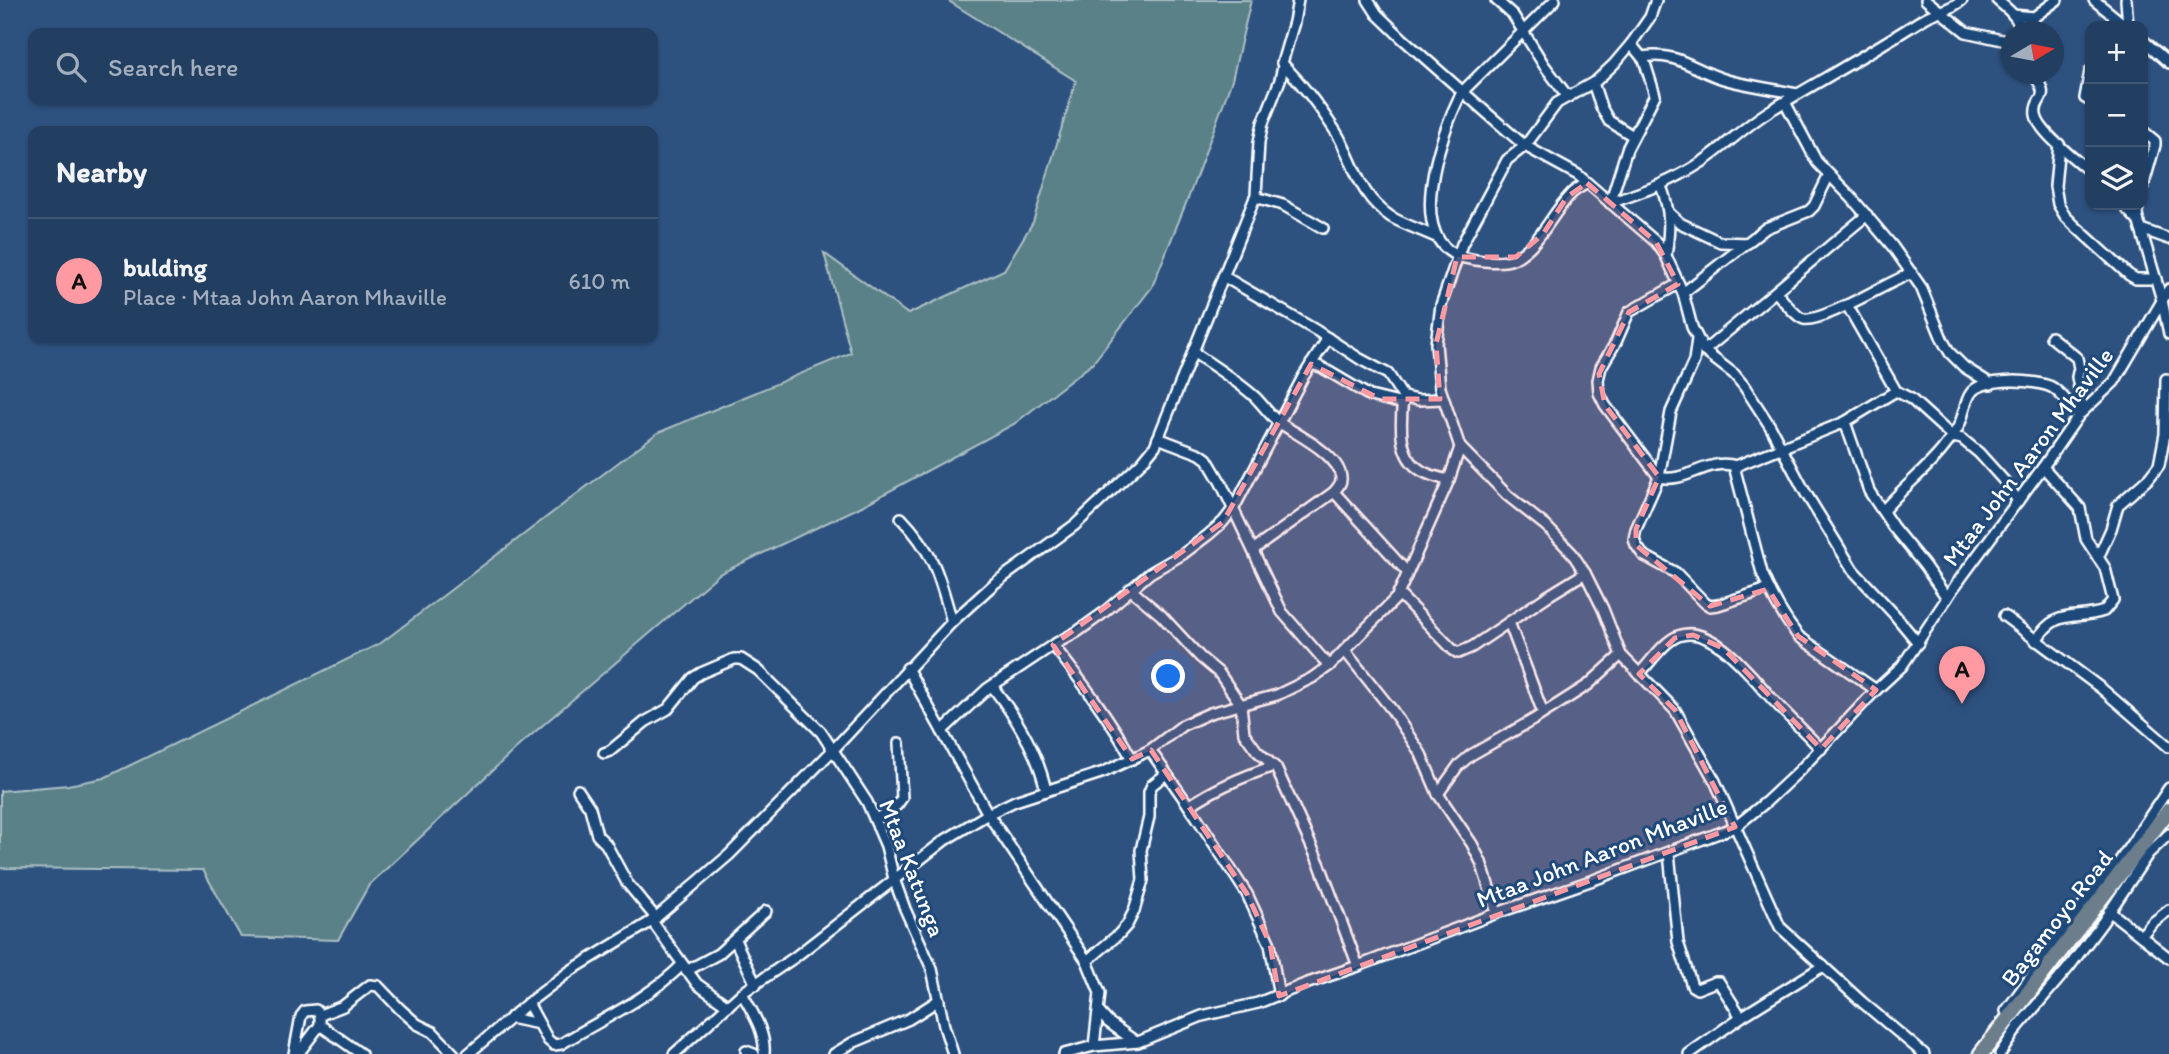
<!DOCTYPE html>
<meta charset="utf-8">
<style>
:root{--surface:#223e60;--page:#2e4969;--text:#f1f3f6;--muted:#a2aebd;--line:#3f5775;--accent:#ff9aa2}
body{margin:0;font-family:Itim,sans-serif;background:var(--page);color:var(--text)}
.controls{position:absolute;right:21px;top:21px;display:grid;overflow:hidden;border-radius:14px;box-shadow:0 2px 5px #0004}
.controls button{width:63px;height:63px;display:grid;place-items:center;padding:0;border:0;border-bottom:2px solid var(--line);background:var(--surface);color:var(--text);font:35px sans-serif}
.compass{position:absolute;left:2001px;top:21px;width:63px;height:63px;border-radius:50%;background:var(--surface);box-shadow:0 2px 5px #0004;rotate:80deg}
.you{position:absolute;left:1169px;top:677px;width:24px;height:24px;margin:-18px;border:5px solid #fff;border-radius:50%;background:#1a73e8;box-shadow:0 0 0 10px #1a73e833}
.badge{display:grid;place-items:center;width:46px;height:46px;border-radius:50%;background:var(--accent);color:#111;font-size:23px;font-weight:700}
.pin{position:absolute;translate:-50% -58px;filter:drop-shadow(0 2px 4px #0008)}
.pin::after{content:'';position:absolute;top:37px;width:24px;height:21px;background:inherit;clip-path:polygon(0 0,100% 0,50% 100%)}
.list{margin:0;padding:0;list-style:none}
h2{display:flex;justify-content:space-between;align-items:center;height:91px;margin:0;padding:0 28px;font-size:30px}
h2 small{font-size:23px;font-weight:400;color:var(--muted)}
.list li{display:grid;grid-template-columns:46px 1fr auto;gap:21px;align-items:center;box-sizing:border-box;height:126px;padding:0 28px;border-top:2px solid var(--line)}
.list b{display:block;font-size:26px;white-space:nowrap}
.list p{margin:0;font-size:23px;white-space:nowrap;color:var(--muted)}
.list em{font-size:23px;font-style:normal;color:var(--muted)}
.icon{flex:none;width:38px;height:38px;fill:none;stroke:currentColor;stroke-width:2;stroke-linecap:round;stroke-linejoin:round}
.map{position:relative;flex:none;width:2169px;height:1054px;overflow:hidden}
.search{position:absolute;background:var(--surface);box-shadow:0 2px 5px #0004;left:28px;top:28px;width:630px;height:77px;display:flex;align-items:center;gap:18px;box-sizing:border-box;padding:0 24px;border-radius:14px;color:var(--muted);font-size:26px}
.panel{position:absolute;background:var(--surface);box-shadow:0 2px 5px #0004;left:28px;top:126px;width:630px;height:217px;border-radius:14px}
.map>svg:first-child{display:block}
.green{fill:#5a8188;stroke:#acc0c4;stroke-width:2}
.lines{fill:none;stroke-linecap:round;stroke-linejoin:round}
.minor-casing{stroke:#fff;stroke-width:14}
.trunk-casing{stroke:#fff;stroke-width:19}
.minor{stroke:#1f4a7a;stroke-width:9}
.trunk{stroke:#6c7d8b;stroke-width:14}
.marked{fill:#ff9aa2;fill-opacity:0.2;stroke:#ff9aa2;stroke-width:5;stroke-dasharray:14 9;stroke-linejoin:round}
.labels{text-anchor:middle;stroke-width:6;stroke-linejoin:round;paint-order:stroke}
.street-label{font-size:24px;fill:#fff;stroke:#1f4a7a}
</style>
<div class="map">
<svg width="2169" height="1054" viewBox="0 0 2169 1054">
<rect width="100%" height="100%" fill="#2e5280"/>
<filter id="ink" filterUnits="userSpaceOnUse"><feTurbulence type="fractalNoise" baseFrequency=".0143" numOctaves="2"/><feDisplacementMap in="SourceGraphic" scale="14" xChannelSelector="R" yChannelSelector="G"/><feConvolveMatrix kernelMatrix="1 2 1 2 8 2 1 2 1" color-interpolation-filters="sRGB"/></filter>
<g filter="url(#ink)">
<polygon class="green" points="947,0 1251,0 1232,80 1189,196 1152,287 1092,364 1014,424 858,508 719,574 522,743 369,885 338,940 241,937 203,870 0,868 0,791 68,785 104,778 381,643 657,433 851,353 824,253 908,314 1004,270 1033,222 1076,81"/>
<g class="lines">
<g class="minor-casing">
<g id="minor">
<polyline points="1368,0 1377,14 1403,39 1488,114 1525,146 1578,175 1656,242 1666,256 1683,293 1692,327 1704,351 1734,374 1744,386 1770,426 1805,492 1853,570 1894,614 1918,643"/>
<polyline points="1496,0 1513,15 1544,65 1568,97"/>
<path d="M1555,0L1462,92C1441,132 1399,249 1470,259C1482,261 1502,264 1513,259C1540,245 1550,216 1570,195C1574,190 1581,187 1587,183"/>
<polyline points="1656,0 1650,17 1631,44 1614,64 1596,81 1557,103 1525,146 1507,160 1462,244 1441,305 1436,344 1440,388 1460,447 1508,496 1546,526 1572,553 1585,573 1603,609 1621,655 1675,710 1715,781 1780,927 1862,1002 1924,1054"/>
<polyline points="1926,0 1966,32 2011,42"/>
<path d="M1997,0C2007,9 2020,17 2020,32"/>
<polyline points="2094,0 2126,26"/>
<polyline points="2126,0 2128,26"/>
<polyline points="2013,15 2034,17 2057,0"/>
<polyline points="2143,40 2169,63"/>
<path d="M1642,57C1679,51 1694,71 1727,80C1750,86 1774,89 1798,94"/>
<path d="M1282,63C1302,84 1320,107 1336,132C1356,164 1356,193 1391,217C1405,225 1421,230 1436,237"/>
<polyline points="2090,71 2085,98 2090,101"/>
<path d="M2033,74C2054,101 2033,96 2036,115C2038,132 2077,160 2090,172"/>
<polyline points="1593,83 1601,107 1609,121 1633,136"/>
<polyline points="1785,102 1817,162 1851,197 1893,247 1921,287 1943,341 1950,353 1964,367 1991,384"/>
<polyline points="2143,131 2155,141 2155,145 2143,187"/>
<polyline points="2059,144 2055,186 2058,204 2065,216 2075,226 2129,275 2136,279 2156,279"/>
<path d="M1661,186C1671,212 1670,229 1666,256"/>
<polyline points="1255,197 1283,205 1323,228"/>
<path d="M1610,203C1645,191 1670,183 1702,162C1727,145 1749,122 1776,107C1825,78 1875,50 1923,19C1935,11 1952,10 1962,0"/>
<polyline points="1610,203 1627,149 1655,95 1644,60 1631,44"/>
<polyline points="2123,205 2138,221"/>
<polyline points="2138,205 2137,214 2139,223 2162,300 2169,334"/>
<polyline points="1669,213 1680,223 1720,242 1748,243"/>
<polyline points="2141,229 2169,239"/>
<polyline points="1223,276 1317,331 1360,359 1388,374 1403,397 1418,400 1444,399"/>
<path d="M1678,284L1629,312L1616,342L1601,367L1598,380L1599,393L1605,405L1659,477C1686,484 1708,457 1736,466"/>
<path d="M1776,292C1781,298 1797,318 1804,319C1824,322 1888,282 1912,273"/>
<polyline points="1683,293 1766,228 1809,211 1814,206 1829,175"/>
<polyline points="1847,305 1896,391 1911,399 1953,437 1962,439 1979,453 2006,483 2018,501"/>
<polyline points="2051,337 2077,358 2079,368 2077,377 2083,411"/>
<polyline points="1697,339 1694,361 1671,412 1659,477 1636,529 1634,539 1636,545 1643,555 1676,573 1705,603 1710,606 1718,605 1768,589"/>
<polyline points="1704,351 1867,215"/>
<path d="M1193,352C1213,366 1236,380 1255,397C1263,405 1269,414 1277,421C1293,433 1340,454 1341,478C1342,483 1337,488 1334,492L1253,550"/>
<polyline points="1311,364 1321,367 1370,396 1403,404"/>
<path d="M1403,397C1401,421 1396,456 1422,471C1430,476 1440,478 1449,480"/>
<polyline points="1845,422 1869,491 1893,527 1924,565 1947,598"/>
<polyline points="1158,438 1200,454 1207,459 1221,483 1282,612 1329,666"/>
<polyline points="1334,492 1407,572"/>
<path d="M1883,511C1901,489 1924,472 1942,450C1949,441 1956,433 1960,423C1964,414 1965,401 1971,393C1981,377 2039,379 2053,388C2063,395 2071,406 2079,415"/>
<path d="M901,518C934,552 940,578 952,622"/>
<polyline points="2098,558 2111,529 2118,505 2149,478 2159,465 2165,434 2166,379"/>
<polyline points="1130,589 1161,615 1200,657 1219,673 1241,705 1244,733 1257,751 1276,768 1320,865 1358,966"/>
<polyline points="1398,593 1453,650 1458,653 1472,647 1546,597 1585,573"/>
<polyline points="2004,616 2102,689 2169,747"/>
<polyline points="1509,622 1543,713"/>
<path d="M2036,641C2056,607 2075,621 2104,611L2113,600L2105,568L2086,539L2080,508L2043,467"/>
<path d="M1053,645C1082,682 1110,718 1132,759"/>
<polyline points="1345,651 1392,710 1421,754 1438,794 1472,844 1481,862 1497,913"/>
<polyline points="907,668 988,814 1087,961 1100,993 1094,1046"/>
<path d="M1639,674C1650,663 1663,642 1678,636C1713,622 1755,681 1775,702C1790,718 1806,733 1821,749"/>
<path d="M992,686C1016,717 1038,752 1046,791"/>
<path d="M1876,690L1798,636C1784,618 1771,595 1762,573L1735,470L1736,466L1845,422L1896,391"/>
<polyline points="942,731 987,689 1053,645 1077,632 1102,614 1150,573 1183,554 1208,535 1223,522 1234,508 1303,377 1328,338"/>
<polyline points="1150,750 1196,816 1247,894 1270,944 1279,996"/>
<polyline points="604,753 610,751 645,722 668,709 693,678 701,673 734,659 741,659 758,670 821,732 867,802 886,846 894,879 905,909 932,969 944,1026 953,1054"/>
<polyline points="578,790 590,808 597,835 606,844 627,883 656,918"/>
<polyline points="1438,794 1458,766 1471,755 1533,720 1588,685 1621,655"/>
<path d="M1189,806C1215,788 1244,776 1274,766"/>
<polyline points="875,820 897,805 902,798 899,743"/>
<polyline points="1669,853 1678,942 1692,986 1697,989 1715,982 1719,982 1741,1017"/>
<polyline points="2109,911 2169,958"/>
<polyline points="652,921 697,984 728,1006"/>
<polyline points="2141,936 2152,923 2169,910"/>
<polyline points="735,940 756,985"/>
<polyline points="1087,961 1119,934 1127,925 1134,911 1143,880 1141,850 1149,817 1149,792 1152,785 1166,774"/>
<polyline points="686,971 718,954 766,911"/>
<path d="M742,993C752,1012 766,1032 764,1054"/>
<path d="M528,1003L548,1040L554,1045L561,1044C602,1019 648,999 682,965"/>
<polyline points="2006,1011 2089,897 2117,865 2169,788"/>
<polyline points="1099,1012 1108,1022 1136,1042"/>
<polyline points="320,1015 343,1006 370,985 378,986 400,1009 417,1024 433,1032 454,1054"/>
<polyline points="510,1018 539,1024"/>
<polyline points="320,1025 361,1054"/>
<polyline points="746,1051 754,1054"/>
<polyline points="294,1054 301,1016 305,1011 316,1010 320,1015 320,1025 298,1054"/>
<polyline points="468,1054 528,1003 570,971 652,921 729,855 833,750 952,622 995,583 1075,525 1142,462 1155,446 1256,195 1259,142 1263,123 1280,80 1283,66 1282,63 1294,22 1298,0"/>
<polyline points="674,1054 742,993 795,957 945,840 988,814 1015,801 1104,772 1150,750 1183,725 1210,713 1277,695 1312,678 1329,666 1397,597 1449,480 1460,447"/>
<polyline points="834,1054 852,1043 909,1019 939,1000"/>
<polyline points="1064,1054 1094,1046 1138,1042 1202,1016 1258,1003 1305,984 1358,966 1497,913 1596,879 1735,827 1766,802 1798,772 1876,690 1902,666 1955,586 2043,467 2079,415 2114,382 2169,289"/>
<polyline points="1689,1054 1741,1017 1823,966"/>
<polyline points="2000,1054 2018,1027 2069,967 2102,923 2148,854 2169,834"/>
</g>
</g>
<g class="trunk-casing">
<polyline id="trunk" points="1981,1054 2169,810"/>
</g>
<use href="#minor" class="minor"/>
<use href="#trunk" class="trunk"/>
</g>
</g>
<path class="marked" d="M1587,183L1656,242L1678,284L1629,312L1599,374L1605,405L1659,477L1636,529V545L1710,606L1768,589L1798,636L1876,690L1821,749L1723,648L1693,635L1675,638L1639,674L1675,710L1735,827L1279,996L1270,944L1247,894L1151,750L1132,759L1053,645L1223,522L1311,364L1380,399H1440L1436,344L1457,257H1516L1543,234L1567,197Z"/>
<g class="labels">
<g class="street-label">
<text transform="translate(2028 457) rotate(-53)" y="8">Mtaa John Aaron Mhaville</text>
<text transform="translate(1602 853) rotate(-21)" y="8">Mtaa John Aaron Mhaville</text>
<text transform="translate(912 868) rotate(69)" y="8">Mtaa Katunga</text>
<text transform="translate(2057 918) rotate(-52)" y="8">Bagamoyo Road</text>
</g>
</g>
</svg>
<div class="controls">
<button>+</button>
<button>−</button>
<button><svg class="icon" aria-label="layers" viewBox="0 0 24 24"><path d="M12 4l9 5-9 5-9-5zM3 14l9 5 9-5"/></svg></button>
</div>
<svg class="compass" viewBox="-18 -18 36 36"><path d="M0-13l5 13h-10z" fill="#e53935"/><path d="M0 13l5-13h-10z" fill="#a2aebd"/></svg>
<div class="you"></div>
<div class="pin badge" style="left:1962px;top:704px">A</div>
<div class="search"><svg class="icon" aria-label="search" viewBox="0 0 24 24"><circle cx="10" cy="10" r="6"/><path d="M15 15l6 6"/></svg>Search here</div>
<section class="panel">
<h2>Nearby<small></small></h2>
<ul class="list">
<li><span class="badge">A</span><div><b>bulding</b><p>Place · Mtaa John Aaron Mhaville</p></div><em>610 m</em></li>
</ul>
</section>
</div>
